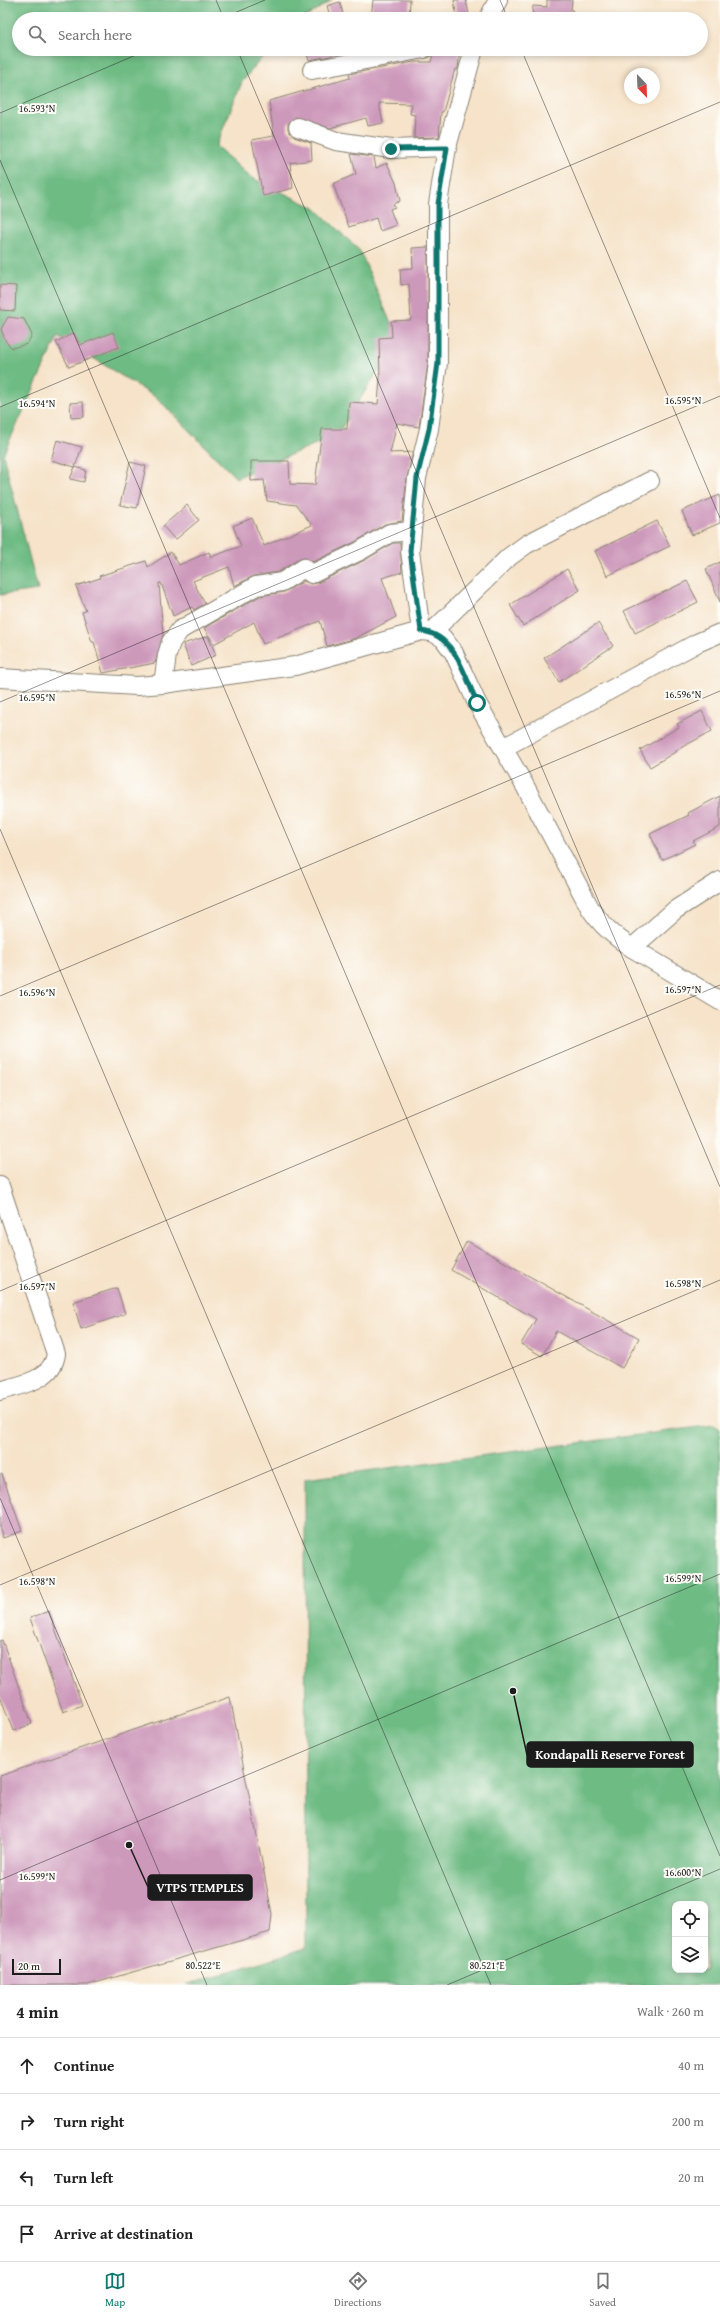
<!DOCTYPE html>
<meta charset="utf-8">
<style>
:root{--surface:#fff;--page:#f6f6f6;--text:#222;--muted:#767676;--line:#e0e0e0;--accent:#0f766e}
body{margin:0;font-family:"Gentium Book Plus",serif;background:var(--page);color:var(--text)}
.controls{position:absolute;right:12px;bottom:12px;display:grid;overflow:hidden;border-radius:8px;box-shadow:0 2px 6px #0003}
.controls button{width:36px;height:36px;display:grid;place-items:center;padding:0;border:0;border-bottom:1px solid var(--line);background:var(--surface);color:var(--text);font:20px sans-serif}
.compass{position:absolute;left:624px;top:68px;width:36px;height:36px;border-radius:50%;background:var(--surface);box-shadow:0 2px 6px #0003;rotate:157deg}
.scale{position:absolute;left:12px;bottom:10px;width:49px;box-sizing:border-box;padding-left:4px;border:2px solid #1c1c1c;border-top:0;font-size:11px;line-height:14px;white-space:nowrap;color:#1c1c1c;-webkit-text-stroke:3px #fdfcf7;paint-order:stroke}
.stop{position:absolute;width:12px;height:12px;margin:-9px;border:3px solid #0f766e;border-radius:50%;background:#fff}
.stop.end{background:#0f766e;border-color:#fff;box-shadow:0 1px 4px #0008}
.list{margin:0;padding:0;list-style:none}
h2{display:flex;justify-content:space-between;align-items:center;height:52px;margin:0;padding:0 16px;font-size:17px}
h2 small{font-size:13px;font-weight:400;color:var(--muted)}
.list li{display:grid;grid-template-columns:26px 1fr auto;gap:12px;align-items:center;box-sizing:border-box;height:56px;padding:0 16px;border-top:1px solid var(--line)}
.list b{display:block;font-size:15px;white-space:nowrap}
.list em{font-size:13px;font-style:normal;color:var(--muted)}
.icon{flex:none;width:22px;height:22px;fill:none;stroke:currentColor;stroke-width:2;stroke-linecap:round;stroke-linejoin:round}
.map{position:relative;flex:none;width:720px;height:1985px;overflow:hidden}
.search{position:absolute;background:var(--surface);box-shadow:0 2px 6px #0003;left:12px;right:12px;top:12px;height:44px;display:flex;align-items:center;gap:10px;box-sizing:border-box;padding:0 14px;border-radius:22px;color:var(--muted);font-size:15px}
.sheet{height:276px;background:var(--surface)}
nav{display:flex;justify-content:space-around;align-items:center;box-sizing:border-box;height:56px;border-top:1px solid var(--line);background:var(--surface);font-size:11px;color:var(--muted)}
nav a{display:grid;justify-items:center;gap:2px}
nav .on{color:var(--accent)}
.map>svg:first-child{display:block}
.forest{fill:#6ebb84;stroke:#456c50;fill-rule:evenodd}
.building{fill:#cd99bb}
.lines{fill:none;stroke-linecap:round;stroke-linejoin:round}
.street-casing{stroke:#898072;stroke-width:20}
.street{stroke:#fff;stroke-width:18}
.route{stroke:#0f766e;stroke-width:5}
.ticks{fill:none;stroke:#1c1c1c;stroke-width:1;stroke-opacity:0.45}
.ticks-label{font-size:10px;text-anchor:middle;fill:#1c1c1c;stroke:#fdfcf7;stroke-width:4;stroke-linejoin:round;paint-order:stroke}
.leader{fill:none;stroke:#1c1c1c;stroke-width:1.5}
.callout-dot{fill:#1c1c1c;stroke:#fdfcf7;stroke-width:1.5}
.callout{fill:#1c1c1c;stroke:#1c1c1c;stroke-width:1.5}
.callout-label{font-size:13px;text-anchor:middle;font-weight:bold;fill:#fff}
</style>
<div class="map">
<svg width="720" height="1985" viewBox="0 0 720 1985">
<rect width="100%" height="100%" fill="#fdfcf7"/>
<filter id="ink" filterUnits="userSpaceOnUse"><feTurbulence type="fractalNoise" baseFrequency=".025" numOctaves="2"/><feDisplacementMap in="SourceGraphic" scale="8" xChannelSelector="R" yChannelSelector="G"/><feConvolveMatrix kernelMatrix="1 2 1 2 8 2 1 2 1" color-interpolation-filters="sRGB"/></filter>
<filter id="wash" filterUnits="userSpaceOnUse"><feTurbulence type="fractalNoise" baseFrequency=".012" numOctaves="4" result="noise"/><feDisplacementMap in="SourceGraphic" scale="16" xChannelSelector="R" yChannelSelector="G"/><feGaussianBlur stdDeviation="0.9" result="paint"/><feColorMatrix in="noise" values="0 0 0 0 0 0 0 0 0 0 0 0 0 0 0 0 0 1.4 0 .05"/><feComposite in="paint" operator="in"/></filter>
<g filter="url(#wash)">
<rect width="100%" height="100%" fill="#f6e3c9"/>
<g class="forest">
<polygon points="0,0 332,0 303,19 19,19 19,49 269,49 242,82 216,146 250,177 315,208 360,251 398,340 337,435 236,478 157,398 58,336 3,455 38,590 0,595"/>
<path d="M714,1425L720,1429V1985H186L306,1948L305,1479ZM675,1904H705V1970H675Z"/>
</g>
<g id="blocks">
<g class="building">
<polygon points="373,0 410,0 409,19 371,19"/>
<polygon points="454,0 466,0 470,19 457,19"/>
<polygon points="547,0 572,0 571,10 573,11 573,19 532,18 533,6 547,7"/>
<polygon points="340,2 344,19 331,19 327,6"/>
<polygon points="305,49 360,49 360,50 343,53 343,50 330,56 309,60"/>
<polygon points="434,49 460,49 458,69 455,69 443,112 441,112 439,137 414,138 415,115 410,114 412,104 379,103 383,123 368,126 366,118 330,128 296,117 288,123 288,129 294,137 311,143 312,160 290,163 293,188 263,196 252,140 274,136 269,101 350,78 349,74 414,62 431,62"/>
<polygon points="351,154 374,157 376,168 387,163 396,183 400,201 393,204 395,207 390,209 396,225 380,231 376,218 349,227 333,184 356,174"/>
<polygon points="428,247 428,362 419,427 397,423 390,453 413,452 407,477 402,521 385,524 355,542 313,562 305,558 299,559 278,572 254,576 234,586 229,567 193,581 205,604 194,610 192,607 173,616 161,583 159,583 163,635 155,663 103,673 94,642 92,642 82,612 86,611 76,586 100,578 99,576 146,561 148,567 171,552 179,565 209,552 211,557 241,546 233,526 252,518 264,546 312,525 296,505 267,501 264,480 251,481 251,461 289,461 290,484 315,485 322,429 347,429 349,402 378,404 380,378 379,338 392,337 391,321 411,320 409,284 401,285 400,269 413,268 412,248"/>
<polygon points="0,285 16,286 15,311 0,310"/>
<polygon points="8,317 24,319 32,335 27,344 12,348 6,342 1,329"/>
<polygon points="113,332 119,347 69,367 56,342 74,333 80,345"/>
<polygon points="83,402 84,417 71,418 70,403"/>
<polygon points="57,440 82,447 75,467 51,460"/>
<polygon points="130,462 146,466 137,508 120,505"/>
<polygon points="75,467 86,470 84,482 70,479"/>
<polygon points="720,495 720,523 692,535 682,511"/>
<polygon points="187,505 199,520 175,540 163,526"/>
<polygon points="657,521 670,546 607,576 595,551"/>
<polygon points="393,543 400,543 402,572 382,578 396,617 356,638 327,646 320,621 263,644 254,622 214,644 204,628 260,596 284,592 304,581 311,584 317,583 365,560"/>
<polygon points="720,562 720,602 706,569"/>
<polygon points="567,569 580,590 523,626 510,605"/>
<polygon points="687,581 698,602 635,633 624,611"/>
<polygon points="598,623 613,646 559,682 544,658"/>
<polygon points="208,636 216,655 191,666 183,644"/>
<polygon points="702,711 712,731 677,750 677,751 650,767 640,750 679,727 677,724"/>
<polygon points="720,796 720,827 693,841 695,844 662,860 650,834 689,815 688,813"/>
<polygon points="467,1241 639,1338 622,1368 556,1331 542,1356 521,1344 536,1319 451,1270"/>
<polygon points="117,1288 125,1314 81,1329 73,1302"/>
<polygon points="2,1474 22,1531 3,1538 0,1529 0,1475"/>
<polygon points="49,1611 82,1705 63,1712 30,1618"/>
<polygon points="2,1640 32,1724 13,1731 0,1695 0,1641"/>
<polygon points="230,1697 272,1914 270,1932 88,1985 0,1985 0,1776"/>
</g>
</g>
</g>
<g filter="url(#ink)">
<use href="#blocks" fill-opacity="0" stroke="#898072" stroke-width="1"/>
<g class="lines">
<g class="street-casing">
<g id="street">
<polyline points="488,19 498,0"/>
<polyline points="312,70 424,49"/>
<polyline points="298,127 336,141 391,149 447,147"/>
<polyline points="421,631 410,551 417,478 429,429 438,363 438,204 447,147 474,49"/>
<polyline points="432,632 509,557 527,544 650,481"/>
<path d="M0,678L137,686L163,684L295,666L421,631L432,632L443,638L454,653L477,703L525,786L590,908C601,925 614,936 632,948L675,910L720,881"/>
<polyline points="163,684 167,655 171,642 180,630 256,586 282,582 304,568 312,574 360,551 390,533 412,531"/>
<polyline points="503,748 697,643 720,633"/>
<polyline points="632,948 720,1001"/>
<path d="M0,1186L56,1354C52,1381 22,1384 0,1391"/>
</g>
</g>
<use href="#street" class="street"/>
</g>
</g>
<g class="lines" filter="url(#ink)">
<path class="route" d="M391,149L447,148L438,204V363L429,429L417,478L412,530L410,551L421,631C455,634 465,676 477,703"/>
</g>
<path class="ticks" d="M216,0L224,19M500,0L508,19M220,19L265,0M237,49L720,1187M521,49L720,518M0,113L150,49M0,160L720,1856M0,407L720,102M0,702L720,396M0,829L491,1985M0,996L720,691M0,1291L720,985M0,1498L207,1985M0,1585L720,1280M0,1880L720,1574M447,1985L720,1869"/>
<g class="ticks-label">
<text x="37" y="112">16.593°N</text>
<text x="683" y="404">16.595°N</text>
<text x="37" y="407">16.594°N</text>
<text x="683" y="698">16.596°N</text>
<text x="37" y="701">16.595°N</text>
<text x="683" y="993">16.597°N</text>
<text x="37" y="996">16.596°N</text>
<text x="683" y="1287">16.598°N</text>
<text x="37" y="1290">16.597°N</text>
<text x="683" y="1582">16.599°N</text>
<text x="37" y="1585">16.598°N</text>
<text x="683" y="1876">16.600°N</text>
<text x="37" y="1880">16.599°N</text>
<text x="203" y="1969">80.522°E</text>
<text x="487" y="1969">80.521°E</text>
</g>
<path class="leader" d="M513 1691L527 1755M129 1845L148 1887"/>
<g class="callout-dot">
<circle cx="513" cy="1691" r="4"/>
<circle cx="129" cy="1845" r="4"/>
</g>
<g class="callout">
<rect x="527" y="1742" width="166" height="25" rx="4"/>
<rect x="148" y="1875" width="104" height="25" rx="4"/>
</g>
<g class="callout-label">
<text x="610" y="1759">Kondapalli Reserve Forest</text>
<text x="200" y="1892">VTPS TEMPLES</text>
</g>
</svg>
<div class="controls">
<button><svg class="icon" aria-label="locate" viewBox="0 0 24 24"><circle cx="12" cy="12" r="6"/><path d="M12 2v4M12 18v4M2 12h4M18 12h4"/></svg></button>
<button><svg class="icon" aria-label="layers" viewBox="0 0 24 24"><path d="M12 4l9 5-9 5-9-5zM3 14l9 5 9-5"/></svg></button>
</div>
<svg class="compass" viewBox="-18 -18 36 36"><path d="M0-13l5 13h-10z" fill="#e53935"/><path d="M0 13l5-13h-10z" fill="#767676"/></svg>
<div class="scale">20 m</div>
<div class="stop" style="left:477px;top:703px"></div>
<div class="stop end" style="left:391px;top:149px"></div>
<div class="search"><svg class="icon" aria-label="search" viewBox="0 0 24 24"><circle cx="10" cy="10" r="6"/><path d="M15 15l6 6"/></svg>Search here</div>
</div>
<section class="sheet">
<h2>4 min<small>Walk · 260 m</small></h2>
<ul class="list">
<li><svg class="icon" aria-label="ahead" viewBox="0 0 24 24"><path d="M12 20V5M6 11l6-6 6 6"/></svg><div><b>Continue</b></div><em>40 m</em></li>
<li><svg class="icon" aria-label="right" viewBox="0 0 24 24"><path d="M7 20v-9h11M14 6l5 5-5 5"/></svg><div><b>Turn right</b></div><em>200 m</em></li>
<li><svg class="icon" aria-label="left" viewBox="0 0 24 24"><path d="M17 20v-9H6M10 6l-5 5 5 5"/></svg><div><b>Turn left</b></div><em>20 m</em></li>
<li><svg class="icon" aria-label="arrive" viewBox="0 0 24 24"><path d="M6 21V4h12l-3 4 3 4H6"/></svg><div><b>Arrive at destination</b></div></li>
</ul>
</section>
<nav>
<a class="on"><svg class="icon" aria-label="map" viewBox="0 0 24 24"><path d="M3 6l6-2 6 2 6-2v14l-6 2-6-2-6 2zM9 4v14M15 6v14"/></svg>Map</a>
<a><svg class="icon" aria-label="directions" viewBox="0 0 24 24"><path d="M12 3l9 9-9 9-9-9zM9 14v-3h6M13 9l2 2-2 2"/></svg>Directions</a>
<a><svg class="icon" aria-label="saved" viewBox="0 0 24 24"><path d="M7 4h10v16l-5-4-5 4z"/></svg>Saved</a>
</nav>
